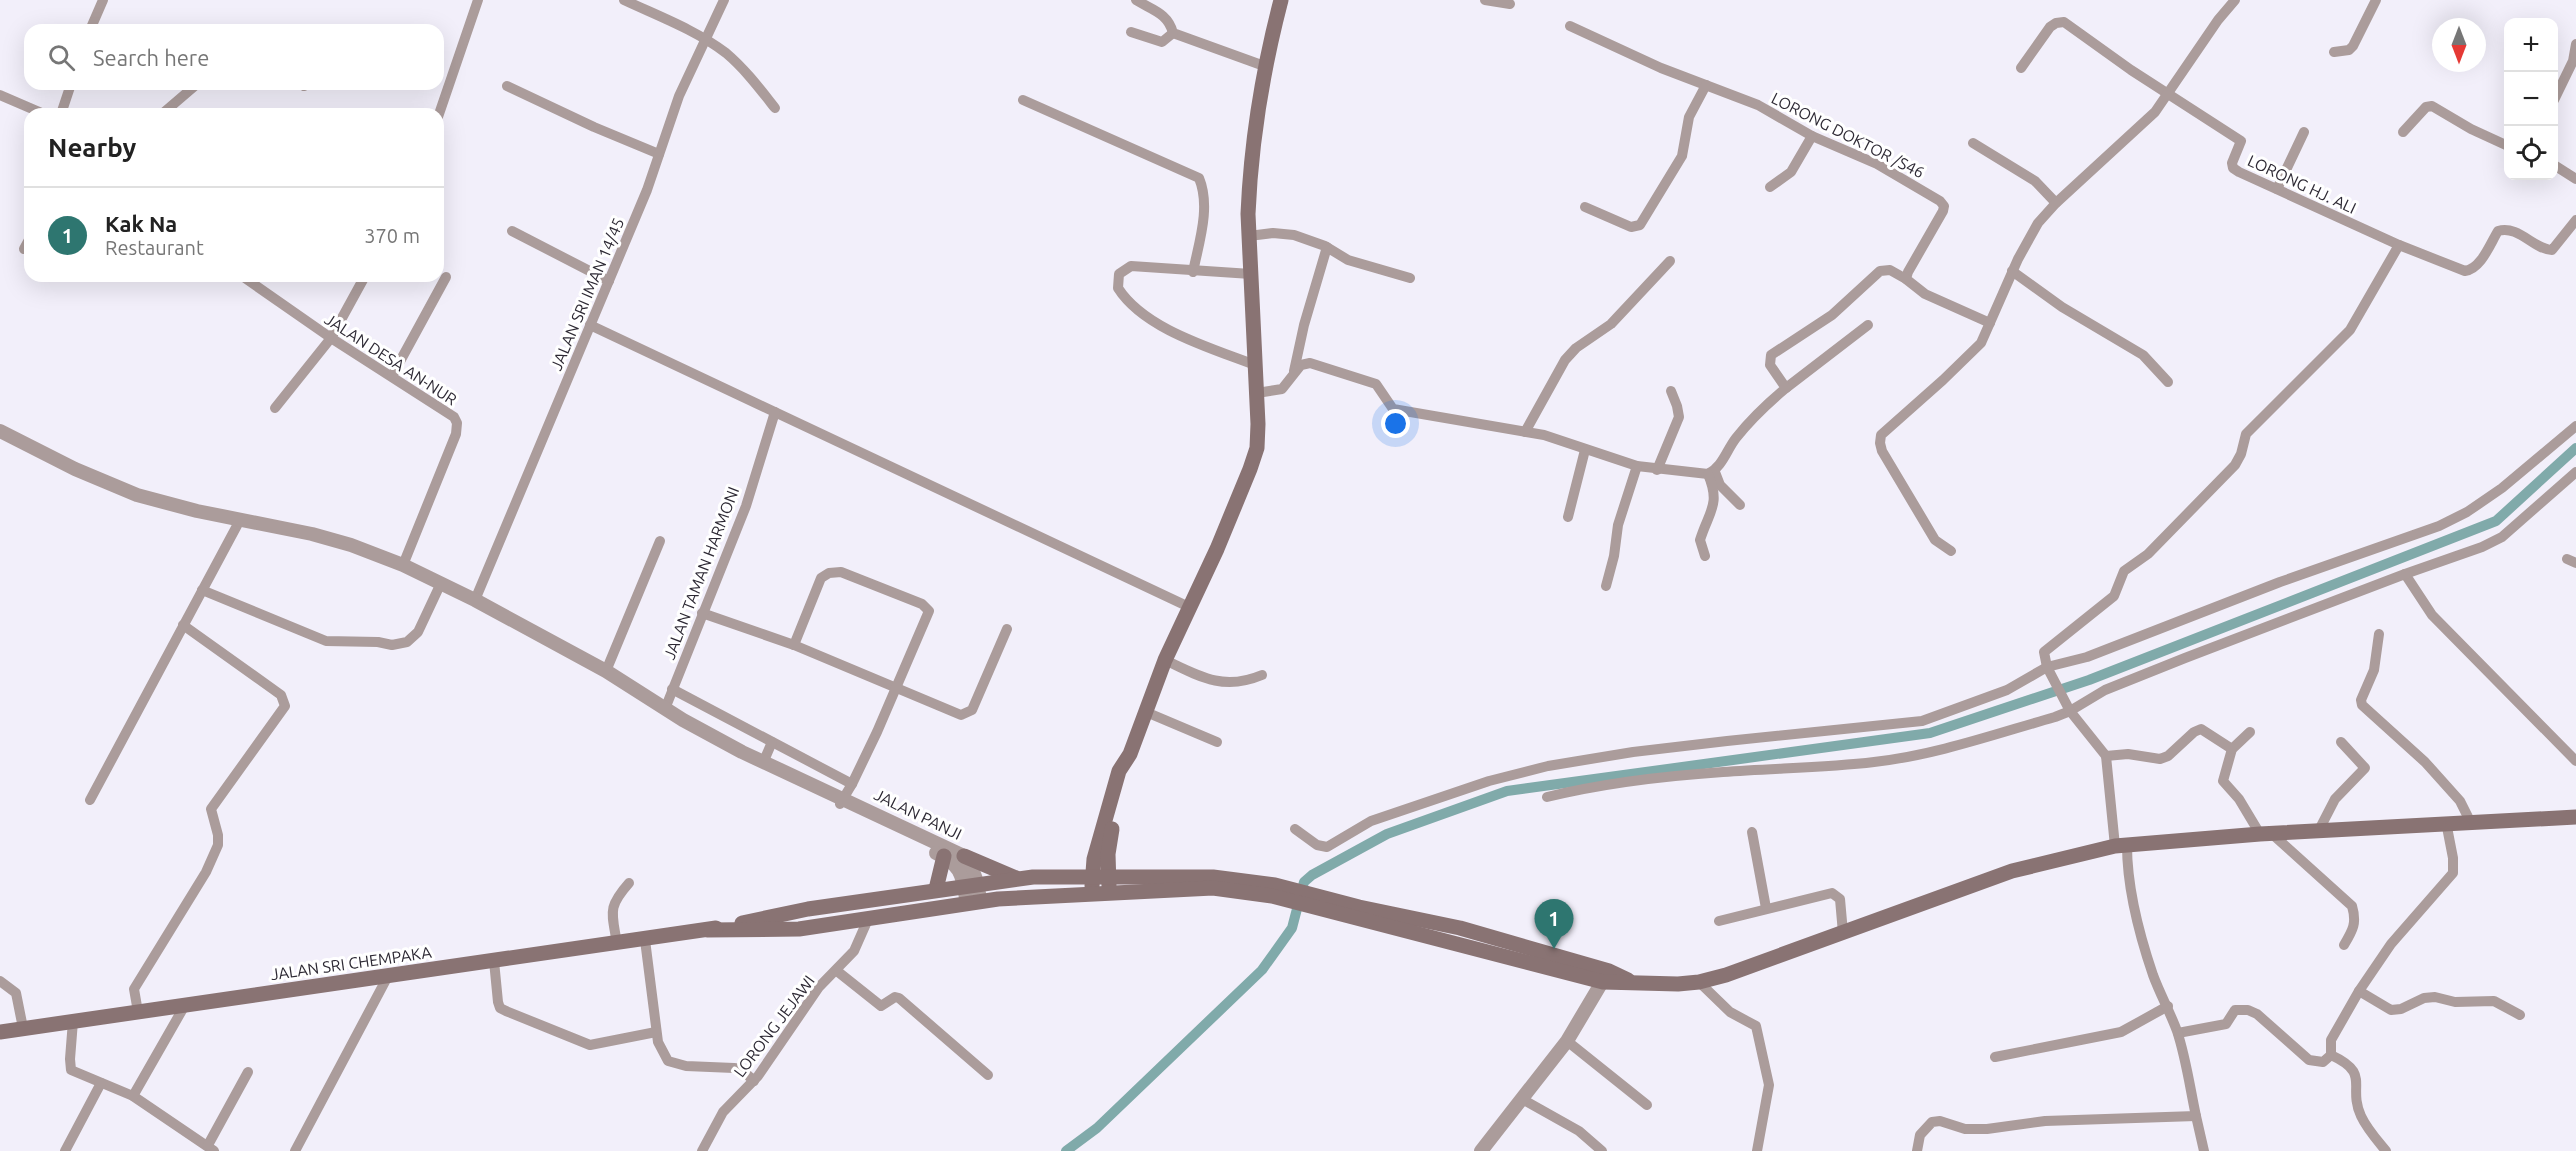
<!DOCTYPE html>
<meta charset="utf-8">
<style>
:root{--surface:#fff;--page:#f2f2f2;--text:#222;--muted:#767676;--line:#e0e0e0;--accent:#2e7670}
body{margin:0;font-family:Ubuntu,sans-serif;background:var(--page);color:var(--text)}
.controls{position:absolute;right:18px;top:18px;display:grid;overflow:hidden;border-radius:12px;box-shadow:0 6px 24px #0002}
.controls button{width:54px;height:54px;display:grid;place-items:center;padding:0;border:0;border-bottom:2px solid var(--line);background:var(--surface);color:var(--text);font:30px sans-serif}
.compass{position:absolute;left:2432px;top:18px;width:54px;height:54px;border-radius:50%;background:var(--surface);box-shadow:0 6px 24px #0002;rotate:180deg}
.you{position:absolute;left:1396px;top:424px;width:21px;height:21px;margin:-15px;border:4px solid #fff;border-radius:50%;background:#1a73e8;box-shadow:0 0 0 9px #1a73e833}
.badge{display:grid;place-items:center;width:39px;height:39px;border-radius:50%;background:var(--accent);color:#fff;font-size:20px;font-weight:700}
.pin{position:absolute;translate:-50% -50px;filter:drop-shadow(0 2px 3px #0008)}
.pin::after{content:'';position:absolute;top:32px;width:21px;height:18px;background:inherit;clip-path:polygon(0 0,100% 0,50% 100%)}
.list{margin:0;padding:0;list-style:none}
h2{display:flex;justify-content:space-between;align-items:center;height:78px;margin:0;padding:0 24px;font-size:26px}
h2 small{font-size:20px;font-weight:400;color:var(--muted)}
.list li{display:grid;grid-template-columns:39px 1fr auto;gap:18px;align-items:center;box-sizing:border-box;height:96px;padding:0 24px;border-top:2px solid var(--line)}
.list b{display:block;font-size:22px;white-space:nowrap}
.list p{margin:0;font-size:20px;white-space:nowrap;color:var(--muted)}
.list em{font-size:20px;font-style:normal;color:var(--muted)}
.icon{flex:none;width:33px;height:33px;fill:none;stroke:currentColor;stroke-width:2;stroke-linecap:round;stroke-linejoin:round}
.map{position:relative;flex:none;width:2576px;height:1151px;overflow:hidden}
.search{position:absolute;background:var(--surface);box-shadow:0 6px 24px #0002;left:24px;top:24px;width:420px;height:66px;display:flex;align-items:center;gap:15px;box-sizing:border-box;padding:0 21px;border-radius:18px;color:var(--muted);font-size:22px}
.panel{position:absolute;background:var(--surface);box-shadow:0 6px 24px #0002;left:24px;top:108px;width:420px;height:174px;border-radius:18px}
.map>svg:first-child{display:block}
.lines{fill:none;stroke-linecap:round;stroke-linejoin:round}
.canal{stroke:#80aaaa;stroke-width:10}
.minor{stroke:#ab9c9b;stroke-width:10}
.tertiary{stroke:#ab9c9b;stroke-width:14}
.secondary{stroke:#897373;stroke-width:15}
.labels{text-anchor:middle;stroke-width:6;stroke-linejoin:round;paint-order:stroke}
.street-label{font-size:16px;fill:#2d2934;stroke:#fff}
</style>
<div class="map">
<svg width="2576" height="1151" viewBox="0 0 2576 1151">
<rect width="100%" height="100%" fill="#f2effa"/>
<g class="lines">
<polyline class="canal" points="1066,1151 1097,1128 1262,970 1292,928 1304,882 1312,875 1387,834 1507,791 1930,733 2089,680 2496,521 2576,448"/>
<g class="minor">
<path d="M624,0C658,16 696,30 726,53C745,69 760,89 775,108"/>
<path d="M1136,0C1152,10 1168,13 1173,33L1267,67"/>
<polyline points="1485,0 1510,4"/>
<polyline points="1570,26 1661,68 1758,105 1812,136 1877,164 1940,201 1944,206 1943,211 1908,272 1906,279 1925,294 1990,323"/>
<polyline points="90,30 103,0"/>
<polyline points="1131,32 1162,42 1173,33"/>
<polyline points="2334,52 2349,50 2353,46 2376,0"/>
<path d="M2021,68L2050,27L2056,23L2064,22L2131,70L2241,141L2232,163L2233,168L2239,172L2399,245L2465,271C2481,269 2490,244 2498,231C2519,225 2533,249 2552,250L2576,220"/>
<polyline points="301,84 304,86"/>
<polyline points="507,86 594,127 659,154"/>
<polyline points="0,95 44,114"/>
<path d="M1023,100L1199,178C1211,207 1199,242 1193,272"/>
<polyline points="2554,100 2573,61 2576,44"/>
<polyline points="61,114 71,84"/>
<polyline points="162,114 197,84"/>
<polyline points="438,117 478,0"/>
<polyline points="2403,132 2426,107 2432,106 2471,129 2508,146"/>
<polyline points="1973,143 2035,181 2056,203"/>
<polyline points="2554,165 2576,179"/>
<polyline points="1770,187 1791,172 1812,136"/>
<polyline points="2277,189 2304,132"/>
<polyline points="1585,207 1631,227 1640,225 1682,156 1689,117 1706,85"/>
<polyline points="512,231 609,281"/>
<polyline points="1249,236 1273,233 1294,235 1325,246 1348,260 1410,278"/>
<polyline points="24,249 30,238"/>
<polyline points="2012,271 2062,307 2143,355 2168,382"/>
<path d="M1251,274L1131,266L1119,274L1118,288C1144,329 1211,348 1255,365"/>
<polyline points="242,276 331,338 454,417 457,423 456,434 403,565"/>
<polyline points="590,325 1189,607"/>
<polyline points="1294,371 1304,325 1327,247"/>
<polyline points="392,376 446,277"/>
<polyline points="1786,388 1868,325"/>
<path d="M1257,393L1282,389L1301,365L1310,363L1376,384L1393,409L1544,435L1637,466L1708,474C1723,466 1726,451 1736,438C1751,419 1768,403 1786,388L1770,365L1771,355L1832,315L1880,271L1890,270L1906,279"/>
<polyline points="275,408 331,338 365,276"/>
<polyline points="1525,432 1565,360 1576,348 1611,324 1670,261"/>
<polyline points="1657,470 1679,417 1677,406 1671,391"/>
<polyline points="1715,472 1720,485 1740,505"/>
<polyline points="1568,517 1585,450"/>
<polyline points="1951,551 1935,540 1882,451 1880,443 1881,435 1943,380 1981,343 2018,259 2038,223 2056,203 2155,112 2218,20 2235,0"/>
<path d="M1705,556L1700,540C1709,511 1721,505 1708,474"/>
<polyline points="2567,559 2576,563"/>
<polyline points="2405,574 2432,615 2576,761"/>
<polyline points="1606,586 1614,556 1618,525 1637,466"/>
<polyline points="202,590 326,641 378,642 392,645 407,642 418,632 441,583"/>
<polyline points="475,600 647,190 679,96 724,0"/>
<polyline points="702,613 794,645 961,715 972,710 1007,629"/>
<polyline points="2379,634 2374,670 2361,700 2362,705 2425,762 2460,801 2470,821"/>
<polyline points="794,645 821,578 829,573 841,572 922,604 929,611 877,732 852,784 840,804"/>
<path d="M1165,660C1200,677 1224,691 1262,675"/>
<polyline points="606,671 660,541"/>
<polyline points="672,689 852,784"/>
<polyline points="665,709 746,506 775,412"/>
<polyline points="1146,712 1217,742"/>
<polyline points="2250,732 2232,749 2223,781 2239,799 2260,834"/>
<polyline points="2106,756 2128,754 2160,759 2168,756 2194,732 2201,729 2232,749"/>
<polyline points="763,763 772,742"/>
<path d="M1547,797C1604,783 1664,776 1723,772C1773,768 1824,768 1874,762C1936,755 1995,734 2055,717L2070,711L2105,690L2185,658L2405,574L2482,547L2502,537L2576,472"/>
<polyline points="90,800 240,520"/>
<polyline points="1295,829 1317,845 1327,847 1371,821 1489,781 1548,766 1633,752 1727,741 1922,721 2007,690 2047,667 2087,657 2280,582 2439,526 2467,512 2502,488 2576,426"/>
<polyline points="2319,830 2335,799 2365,768 2341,742"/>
<polyline points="1752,832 1766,908"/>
<path d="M2271,833L2352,906C2357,923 2353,930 2344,945"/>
<polyline points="2115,846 2106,756 2070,711 2047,667 2044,652 2114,596 2124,571 2148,554 2235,465 2241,454 2246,434 2350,330 2399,245"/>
<polyline points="1719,921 1832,893 1840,899 1843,933"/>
<polyline points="645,940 658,1042 668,1061 686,1066 734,1068 741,1069 754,1081"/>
<path d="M617,944C612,912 607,908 629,883"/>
<polyline points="494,961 498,1002 500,1008 506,1011 590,1045 656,1032"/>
<polyline points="837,971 881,1006 895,997 899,998 988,1075"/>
<polyline points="0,981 16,993 23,1028"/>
<polyline points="1699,982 1730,1012 1756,1026 1769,1085 1757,1151"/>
<polyline points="2359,991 2391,1010 2401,1009 2424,998 2435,997 2455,1002 2494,1001 2520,1015"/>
<polyline points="138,1012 134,989 206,872 218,845 218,835 211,809 285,706 281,695 183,625"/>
<polyline points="73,1021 70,1059 71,1070 133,1096 214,1151"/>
<polyline points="2178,1033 2226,1024 2235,1010 2248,1010 2257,1014 2309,1060 2323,1062 2331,1055"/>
<polyline points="1567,1041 1647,1105"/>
<polyline points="1995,1057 2121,1032 2168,1006"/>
<polyline points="133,1096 185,1005"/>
<polyline points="1522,1099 1579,1131 1602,1151"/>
<polyline points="2196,1116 2204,1151"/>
<polyline points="208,1145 248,1072"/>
<polyline points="65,1151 101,1083"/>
<polyline points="295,1151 388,976"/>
<polyline points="702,1151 723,1112 758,1076 819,987 854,951 869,917"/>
<path d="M1917,1151L1920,1135L1932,1122L1940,1121L1965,1129H1987L2045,1121L2196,1116C2190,1088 2186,1058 2177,1031C2170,1012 2160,994 2153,975C2139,934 2127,889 2127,845"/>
<path d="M2386,1151C2377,1140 2367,1129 2361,1116C2347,1085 2372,1074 2331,1055V1040L2359,991L2391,944L2453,873V858L2446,822"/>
</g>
<g class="tertiary">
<path d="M0,431L75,469L137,495L197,511L312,534L351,545L403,565L475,600L606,671L683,720L742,752L964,856C975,871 978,883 980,901"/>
<path d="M936,853C960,865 962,872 966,898"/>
<polyline points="1481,1151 1567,1041 1608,972"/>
</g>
<g class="secondary">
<polyline points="964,856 1016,878"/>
<path d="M1092,886L1094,859L1119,771L1130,754L1165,660L1217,549L1250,469L1257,448L1258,424L1248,214C1251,143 1263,69 1281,0"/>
<polyline points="1109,886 1108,854 1112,829"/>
<polyline points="936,889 944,856"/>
<polyline points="742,923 808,909 1033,877 1213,877 1275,885 1359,907 1460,928 1609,971 1628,980"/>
<polyline points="707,930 799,929 998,899 1213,888 1272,896 1603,982 1678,984 1699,982 1726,975 2012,871 2115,846 2260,834 2576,817"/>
<polyline points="0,1032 716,928"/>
</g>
</g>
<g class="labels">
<g class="street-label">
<text transform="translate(1848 135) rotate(27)" y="6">LORONG DOKTOR /S46</text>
<text transform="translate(2302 184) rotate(25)" y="6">LORONG HJ. ALI</text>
<text transform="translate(587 294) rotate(-67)" y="6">JALAN SRI IMAN 14/45</text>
<text transform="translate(391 359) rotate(33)" y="6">JALAN DESA AN-NUR</text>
<text transform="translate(701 573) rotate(-69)" y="6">JALAN TAMAN HARMONI</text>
<text transform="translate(918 814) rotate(26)" y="6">JALAN PANJI</text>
<text transform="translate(351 963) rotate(-8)" y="6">JALAN SRI CHEMPAKA</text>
<text transform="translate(774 1026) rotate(-53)" y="6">LORONG JEJAWI</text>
</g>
</g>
</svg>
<div class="controls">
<button>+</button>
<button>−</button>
<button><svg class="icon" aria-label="locate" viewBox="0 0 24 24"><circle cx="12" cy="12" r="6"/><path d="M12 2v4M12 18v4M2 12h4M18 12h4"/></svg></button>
</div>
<svg class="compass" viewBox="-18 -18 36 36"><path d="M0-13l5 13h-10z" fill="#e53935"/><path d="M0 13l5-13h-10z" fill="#767676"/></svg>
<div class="you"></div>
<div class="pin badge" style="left:1554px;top:949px">1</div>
<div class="search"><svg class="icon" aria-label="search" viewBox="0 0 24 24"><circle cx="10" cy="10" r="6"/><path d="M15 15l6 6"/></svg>Search here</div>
<section class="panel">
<h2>Nearby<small></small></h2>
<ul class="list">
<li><span class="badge">1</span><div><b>Kak Na</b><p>Restaurant</p></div><em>370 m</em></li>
</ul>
</section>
</div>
